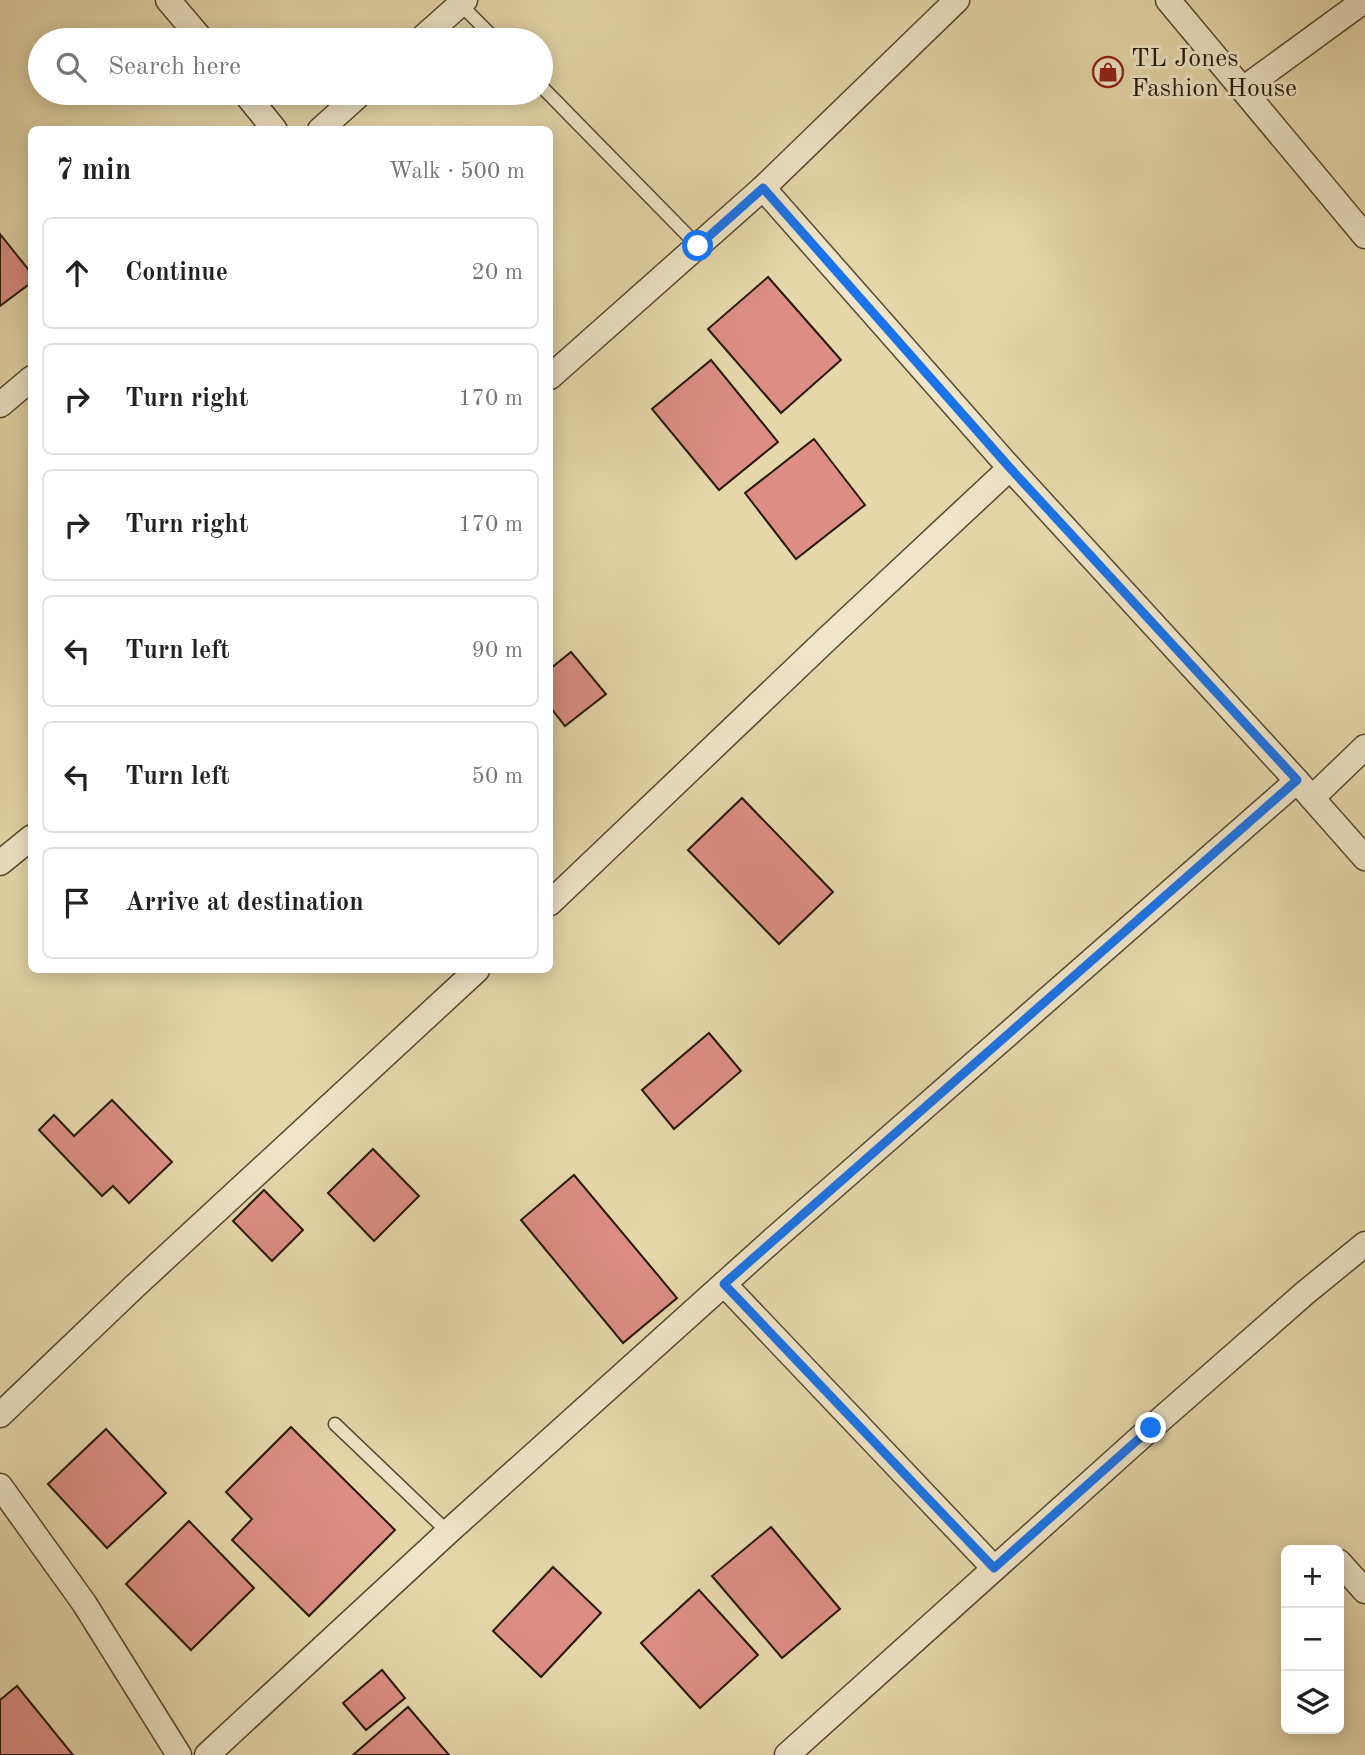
<!DOCTYPE html>
<meta charset="utf-8">
<style>
:root{--surface:#fff;--page:#f2f2f2;--text:#222;--muted:#767676;--line:#e0e0e0}
body{margin:0;font-family:"Old Standard TT",serif;background:var(--page);color:var(--text)}
.controls{position:absolute;right:21px;bottom:21px;display:grid;overflow:hidden;border-radius:10px;box-shadow:0 4px 18px #0003}
.controls button{width:63px;height:63px;display:grid;place-items:center;padding:0;border:0;border-bottom:2px solid var(--line);background:var(--surface);color:var(--text);font:35px sans-serif}
.stop{position:absolute;width:21px;height:21px;margin:-16px;border:5px solid #1a73e8;border-radius:50%;background:#fff}
.stop.end{background:#1a73e8;border-color:#fff;box-shadow:0 2px 7px #0008}
.list{margin:0;padding:0;list-style:none}
h2{display:flex;justify-content:space-between;align-items:center;height:91px;margin:0;padding:0 28px;font-size:30px}
h2 small{font-size:23px;font-weight:400;color:var(--muted)}
.list li{display:grid;grid-template-columns:46px 1fr auto;gap:21px;align-items:center;box-sizing:border-box;height:112px;margin:0 14px 14px;padding:0 14px;border:2px solid var(--line);border-radius:10px}
.list b{display:block;font-size:26px;white-space:nowrap}
.list em{font-size:23px;font-style:normal;color:var(--muted)}
.icon{flex:none;width:38px;height:38px;fill:none;stroke:currentColor;stroke-width:2;stroke-linecap:round;stroke-linejoin:round}
.map{position:relative;flex:none;width:1365px;height:1755px;overflow:hidden}
.search{position:absolute;background:var(--surface);box-shadow:0 4px 18px #0003;left:28px;top:28px;width:525px;height:77px;display:flex;align-items:center;gap:18px;box-sizing:border-box;padding:0 24px;border-radius:38px;color:var(--muted);font-size:26px}
.panel{position:absolute;background:var(--surface);box-shadow:0 4px 18px #0003;left:28px;top:126px;width:525px;height:847px;border-radius:10px}
.map>svg:first-child{display:block}
.building{fill:#dc8e84;stroke:#261809;stroke-width:2}
.lines{fill:none;stroke-linecap:round;stroke-linejoin:round}
.lane-casing{stroke:#564831;stroke-width:15}
.street-casing{stroke:#564831;stroke-width:27}
.lane{stroke:#efe5c8;stroke-width:12}
.street{stroke:#efe5c8;stroke-width:24}
.route{stroke:#1a73e8;stroke-width:9}
.labels{text-anchor:middle;stroke-width:6;stroke-linejoin:round;paint-order:stroke}
.poi-label{font-size:26px;fill:#261809;stroke:#efe5c8;text-anchor:start}
</style>
<div class="map">
<svg width="1365" height="1755" viewBox="0 0 1365 1755">
<rect width="100%" height="100%" fill="#e6d7aa"/>
<filter id="stains"><feTurbulence type="fractalNoise" baseFrequency=".00286" numOctaves="4"/><feColorMatrix values="0 0 0 0 .2 0 0 0 0 .09 0 0 0 0 .02 0 0 0 .5 -.17"/></filter>
<radialGradient id="worn" r=".72"><stop offset=".6" stop-color="#630" stop-opacity="0"/><stop offset="1" stop-color="#630" stop-opacity=".3"/></radialGradient>
<g class="building">
<polygon points="0,234 32,274 32,282 0,306"/>
<polygon points="768,277 841,360 781,413 708,329"/>
<polygon points="711,360 778,442 719,490 652,409"/>
<polygon points="814,439 865,505 796,559 745,493"/>
<polygon points="571,652 606,694 565,726 550,707 550,669"/>
<polygon points="742,798 833,892 779,944 688,850"/>
<polygon points="709,1033 741,1071 674,1129 642,1090"/>
<polygon points="112,1100 172,1162 129,1203 113,1186 102,1196 39,1130 54,1115 74,1136"/>
<polygon points="373,1149 419,1196 374,1241 328,1193"/>
<polygon points="574,1175 677,1298 623,1343 521,1220"/>
<polygon points="264,1190 303,1230 272,1261 233,1221"/>
<polygon points="291,1427 395,1530 309,1616 232,1540 252,1519 226,1492"/>
<polygon points="106,1429 166,1493 107,1548 48,1484"/>
<polygon points="189,1521 254,1588 191,1650 126,1584"/>
<polygon points="771,1527 840,1609 782,1658 712,1576"/>
<polygon points="553,1567 601,1613 541,1677 493,1631"/>
<polygon points="699,1590 758,1655 700,1708 641,1643"/>
<polygon points="382,1670 405,1698 366,1730 343,1703"/>
<polygon points="17,1686 73,1755 0,1755 0,1700"/>
<polygon points="408,1707 449,1755 353,1755"/>
</g>
<g class="lines">
<g class="lane-casing">
<g id="lane">
<polyline points="460,4 496,40"/>
<polyline points="541,86 698,246"/>
<polyline points="335,1424 448,1532"/>
</g>
</g>
<g class="street-casing">
<g id="street">
<polyline points="168,0 202,40"/>
<polyline points="1168,0 1365,236"/>
<polyline points="420,40 465,0"/>
<polyline points="1243,89 1365,0"/>
<polyline points="245,93 275,130"/>
<polyline points="320,130 361,93"/>
<polyline points="763,188 1010,468 1297,781 1365,858"/>
<polyline points="550,377 763,188 957,0"/>
<polyline points="0,405 32,378"/>
<polyline points="1312,798 1365,747"/>
<polyline points="0,863 32,837"/>
<polyline points="550,903 828,638 1010,468"/>
<polyline points="724,1284 994,1568"/>
<polyline points="0,1415 135,1286 477,970"/>
<polyline points="0,1486 84,1603 179,1755"/>
<polyline points="1339,1562 1365,1591"/>
<polyline points="207,1755 448,1532 775,1238 1297,781"/>
<polyline points="787,1755 1151,1428 1305,1293 1365,1244"/>
</g>
</g>
<use href="#lane" class="lane"/>
<use href="#street" class="street"/>
</g>
<g class="lines">
<polyline class="route" points="698,246 763,188 1010,468 1297,780 724,1284 994,1568 1151,1428"/>
</g>
<defs>
<g id="shop-ring" transform="scale(1.575)"><circle r="9.5" fill="#efe5c8" stroke="#8f2418" stroke-width="1.5"/><path d="M-5-2.5h2.3a2.7 3.5 0 0 1 5.4 0H5L5.5 6h-11ZM-1.5-2.5h3a1.5 2.3 0 0 0-3 0Z" fill="#8f2418"/></g>
</defs>
<g fill-rule="evenodd">
<use href="#shop-ring" x="1108" y="72"/>
</g>
<g class="labels">
<g class="poi-label">
<text x="1131" y="66">TL Jones<tspan x="1131" dy="30">Fashion House</tspan></text>
</g>
</g>
<rect width="100%" height="100%" filter="url(#stains)"/>
<rect width="100%" height="100%" fill="url(#worn)"/>
</svg>
<div class="controls">
<button>+</button>
<button>−</button>
<button><svg class="icon" aria-label="layers" viewBox="0 0 24 24"><path d="M12 4l9 5-9 5-9-5zM3 14l9 5 9-5"/></svg></button>
</div>
<div class="stop" style="left:698px;top:246px"></div>
<div class="stop end" style="left:1151px;top:1428px"></div>
<div class="search"><svg class="icon" aria-label="search" viewBox="0 0 24 24"><circle cx="10" cy="10" r="6"/><path d="M15 15l6 6"/></svg>Search here</div>
<section class="panel">
<h2>7 min<small>Walk · 500 m</small></h2>
<ul class="list">
<li><svg class="icon" aria-label="ahead" viewBox="0 0 24 24"><path d="M12 20V5M6 11l6-6 6 6"/></svg><div><b>Continue</b></div><em>20 m</em></li>
<li><svg class="icon" aria-label="right" viewBox="0 0 24 24"><path d="M7 20v-9h11M14 6l5 5-5 5"/></svg><div><b>Turn right</b></div><em>170 m</em></li>
<li><svg class="icon" aria-label="right" viewBox="0 0 24 24"><path d="M7 20v-9h11M14 6l5 5-5 5"/></svg><div><b>Turn right</b></div><em>170 m</em></li>
<li><svg class="icon" aria-label="left" viewBox="0 0 24 24"><path d="M17 20v-9H6M10 6l-5 5 5 5"/></svg><div><b>Turn left</b></div><em>90 m</em></li>
<li><svg class="icon" aria-label="left" viewBox="0 0 24 24"><path d="M17 20v-9H6M10 6l-5 5 5 5"/></svg><div><b>Turn left</b></div><em>50 m</em></li>
<li><svg class="icon" aria-label="arrive" viewBox="0 0 24 24"><path d="M6 21V4h12l-3 4 3 4H6"/></svg><div><b>Arrive at destination</b></div></li>
</ul>
</section>
</div>
